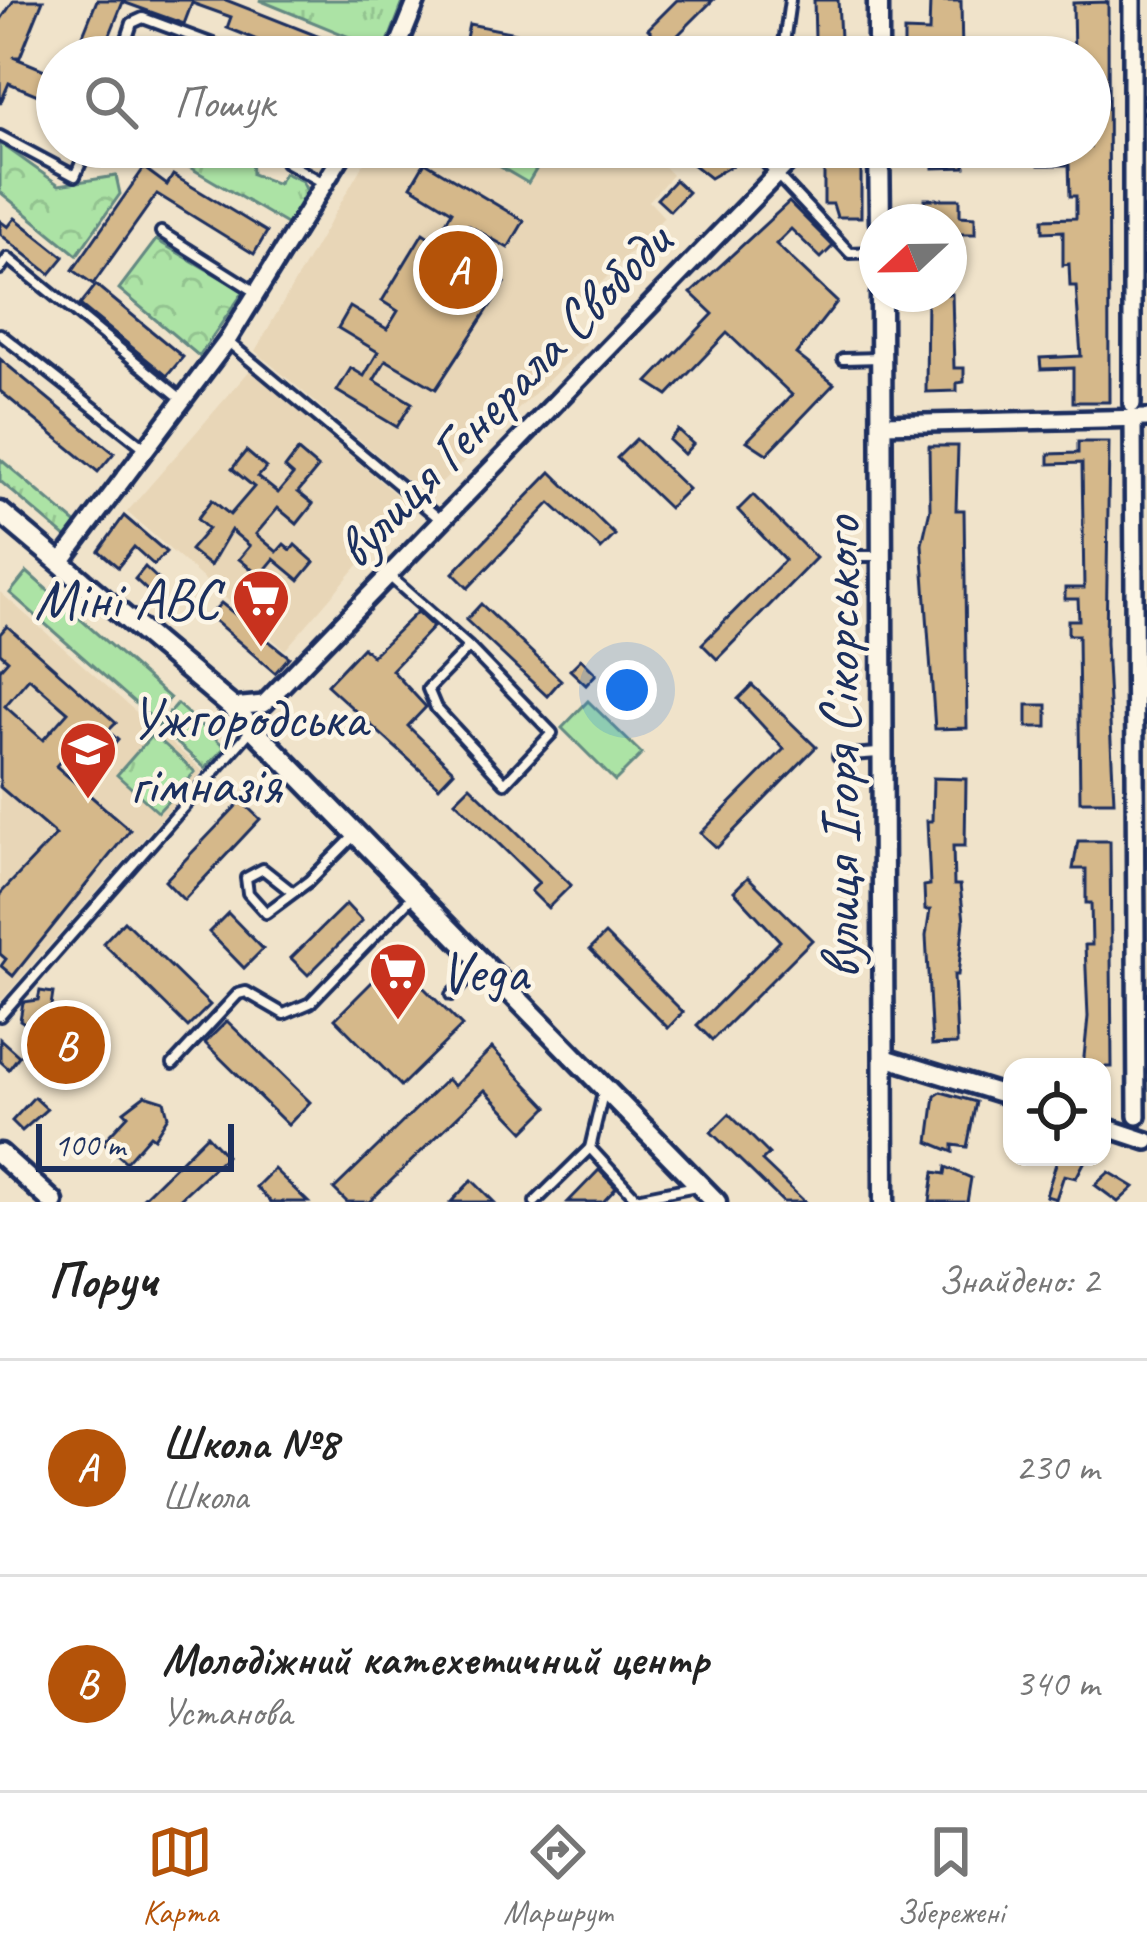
<!DOCTYPE html>
<html lang="uk">
<meta charset="utf-8">
<style>
:root{--surface:#fff;--page:#f2f2f2;--text:#222;--muted:#767676;--line:#e0e0e0;--accent:#b45309}
body{margin:0;font-family:Caveat,sans-serif;background:var(--page);color:var(--text)}
.controls{position:absolute;right:36px;bottom:36px;display:grid;overflow:hidden;border-radius:24px;box-shadow:0 3px 9px #0004}
.controls button{width:108px;height:108px;display:grid;place-items:center;padding:0;border:0;border-bottom:3px solid var(--line);background:var(--surface);color:var(--text);font:60px sans-serif}
.compass{position:absolute;left:859px;top:204px;width:108px;height:108px;border-radius:50%;background:var(--surface);box-shadow:0 3px 9px #0004;rotate:248deg}
.scale{position:absolute;left:36px;bottom:30px;width:198px;box-sizing:border-box;padding-left:12px;border:6px solid #1b2f5e;border-top:0;font-size:33px;line-height:42px;white-space:nowrap;color:#1b2f5e;-webkit-text-stroke:9px #fcf5e5;paint-order:stroke}
.you{position:absolute;left:627px;top:690px;width:42px;height:42px;margin:-30px;border:9px solid #fff;border-radius:50%;background:#1a73e8;box-shadow:0 0 0 18px #1a73e833}
.badge{display:grid;place-items:center;width:78px;height:78px;border-radius:50%;background:var(--accent);color:#fff;font-size:39px;font-weight:700}
.pin{position:absolute;translate:-50% -50%;border:6px solid #fff;box-shadow:0 3px 12px #0006}
.list{margin:0;padding:0;list-style:none}
h2{display:flex;justify-content:space-between;align-items:center;height:156px;margin:0;padding:0 48px;font-size:51px}
h2 small{font-size:39px;font-weight:400;color:var(--muted)}
.list li{display:grid;grid-template-columns:78px 1fr auto;gap:36px;align-items:center;box-sizing:border-box;height:216px;padding:0 48px;border-top:3px solid var(--line)}
.list b{display:block;font-size:45px;white-space:nowrap}
.list p{margin:0;font-size:39px;white-space:nowrap;color:var(--muted)}
.list em{font-size:39px;font-style:normal;color:var(--muted)}
.icon{flex:none;width:66px;height:66px;fill:none;stroke:currentColor;stroke-width:2;stroke-linecap:round;stroke-linejoin:round}
.map{position:relative;flex:none;width:1147px;height:1202px;overflow:hidden}
.search{position:absolute;background:var(--surface);box-shadow:0 3px 9px #0004;left:36px;right:36px;top:36px;height:132px;display:flex;align-items:center;gap:30px;box-sizing:border-box;padding:0 42px;border-radius:66px;color:var(--muted);font-size:45px}
.sheet{height:588px;background:var(--surface)}
nav{display:flex;justify-content:space-around;align-items:center;box-sizing:border-box;height:168px;border-top:3px solid var(--line);background:var(--surface);font-size:33px;color:var(--muted)}
nav a{display:grid;justify-items:center;gap:6px}
nav .on{color:var(--accent)}
.map>svg:first-child{display:block}
.built{fill:#e8d6b7}
.grass{fill:url(#grass-tufts);stroke:#648982;stroke-width:3}
.forest{fill:url(#forest-crowns);stroke:#648982;stroke-width:3}
.garden{fill:#ace3a5;stroke:#648982;stroke-width:3}
.building{fill:#d5b88a;stroke:#1b2f5e;stroke-width:3;fill-rule:evenodd}
.lines{fill:none;stroke-linecap:round;stroke-linejoin:round}
.service-casing{stroke:#1b2f5e;stroke-width:16}
.minor-casing{stroke:#1b2f5e;stroke-width:24}
.tertiary-casing{stroke:#1b2f5e;stroke-width:27}
.service{stroke:#fcf5e5;stroke-width:8}
.minor{stroke:#fcf5e5;stroke-width:15}
.tertiary{stroke:#fcf5e5;stroke-width:18}
.labels{text-anchor:middle;stroke-width:9;stroke-linejoin:round;paint-order:stroke}
.street-label{font-size:57px;fill:#1b2f5e;stroke:#fcf5e5}
.poi-label{font-size:57px;fill:#1b2f5e;stroke:#fcf5e5;text-anchor:start}
</style>
<div class="map">
<svg width="1147" height="1202" viewBox="0 0 1147 1202">
<defs>
<pattern id="grass-tufts" width="24" height="20" patternUnits="userSpaceOnUse" patternTransform="scale(3)"><rect width="24" height="20" fill="#ace3a5"/><path d="M3 7l-1-3M5 7V3M7 7l1-3M15 17l-1-3M17 17v-4M19 17l1-3" fill="none" stroke="#93c390"/></pattern>
<pattern id="forest-crowns" width="20" height="18" patternUnits="userSpaceOnUse" patternTransform="scale(3)"><rect width="20" height="18" fill="#ace3a5"/><path d="M2 6a3 3 0 1 1 6 0M12 15a3 3 0 1 1 6 0" fill="none" stroke="#93c390"/></pattern>
</defs>
<rect width="100%" height="100%" fill="#f0e3ca"/>
<filter id="ink" filterUnits="userSpaceOnUse"><feTurbulence type="fractalNoise" baseFrequency=".00833" numOctaves="2"/><feDisplacementMap in="SourceGraphic" scale="24" xChannelSelector="R" yChannelSelector="G"/><feConvolveMatrix kernelMatrix="1 2 1 2 8 2 1 2 1" color-interpolation-filters="sRGB"/></filter>
<g filter="url(#ink)">
<g class="built">
<polygon points="373,147 645,147 672,175 649,201 664,217 564,322 586,344 427,497 255,351"/>
<polygon points="251,369 409,506 285,650 127,512"/>
<polygon points="0,592 203,771 0,1002"/>
</g>
<g class="grass">
<polygon points="259,0 404,0 382,57 345,57 352,38"/>
<polygon points="155,147 242,147 251,157 252,174 278,184 284,173 302,181 308,193 288,225"/>
<polygon points="0,459 79,526 68,539 0,481"/>
<polygon points="27,572 170,698 152,718 10,593"/>
<polygon points="177,704 225,747 205,768 158,726"/>
<polygon points="153,734 195,772 158,812 117,775"/>
</g>
<g class="forest">
<polygon points="0,143 59,185 116,176 120,194 77,255 0,192"/>
<polygon points="156,240 244,291 199,356 119,289"/>
</g>
<g class="garden">
<polygon points="501,147 550,147 528,183 492,162"/>
<polygon points="588,701 642,754 615,781 562,728"/>
</g>
<g class="building">
<polygon points="14,0 43,0 20,57 13,57 57,75 57,103 9,83 0,104 0,21"/>
<polygon points="97,0 226,0 345,47 342,57 300,57 227,28 231,17 192,3 184,24 123,2 101,57 74,57"/>
<polygon points="677,0 713,0 666,47 648,29"/>
<polygon points="814,0 838,0 840,38 834,38 827,57 802,57 815,38"/>
<polygon points="930,1 961,1 962,57 929,57 929,46 904,46 904,31 929,32"/>
<polygon points="1108,2 1109,402 1073,402 1073,368 1041,369 1040,358 1081,356 1076,286 1070,286 1069,264 1063,265 1063,231 1043,232 1043,219 1076,218 1076,196 1070,196 1069,165 1039,165 1039,148 1090,147 1090,57 1074,57 1073,3"/>
<polygon points="469,24 541,38 542,33 570,38 567,57 513,57 482,48 480,57 462,57"/>
<polygon points="689,147 740,147 748,156 710,178 692,164 700,157"/>
<polygon points="837,147 861,147 861,217 837,217 833,204 824,204 824,157 833,158"/>
<polygon points="965,147 965,167 933,168 933,148"/>
<polygon points="425,162 524,221 508,248 468,225 452,252 505,283 436,389 386,360 374,380 412,403 397,427 337,391 351,368 364,376 378,352 338,328 350,307 387,329 398,311 382,301 423,233 435,241 452,211 411,186"/>
<polygon points="144,168 167,185 173,175 267,232 254,254 157,194 93,284 73,270"/>
<polygon points="675,180 688,192 670,211 657,199"/>
<polygon points="925,199 960,199 960,216 975,217 975,234 949,234 949,222 925,222"/>
<polygon points="789,202 833,246 821,258 791,229 776,244 837,302 796,354 834,384 767,454 747,441 792,395 727,333 668,395 648,382 713,314 691,293"/>
<polygon points="15,218 64,257 50,274 0,234 0,221 8,227"/>
<polygon points="96,285 183,357 167,376 80,305"/>
<polygon points="927,294 952,294 954,368 964,368 964,382 957,383 957,391 926,392"/>
<polygon points="0,359 114,453 98,472 0,391"/>
<polygon points="678,430 693,444 684,454 669,440"/>
<polygon points="636,439 688,489 669,508 617,458"/>
<polygon points="1078,442 1109,442 1106,643 1114,801 1080,801 1078,635 1068,635 1068,620 1079,620 1078,599 1065,599 1065,588 1084,588 1082,463 1049,464 1049,454 1078,453"/>
<polygon points="929,446 958,446 956,510 964,510 967,728 935,729 922,544 930,509"/>
<polygon points="246,451 266,468 258,477 278,493 293,475 285,468 298,451 318,468 298,492 313,504 297,524 278,508 256,534 277,552 284,544 291,550 295,545 314,562 299,580 274,559 260,576 239,559 250,546 231,530 210,566 190,550 208,529 197,519 212,500 230,515 254,487 232,469"/>
<polygon points="551,472 615,535 601,549 550,503 468,588 453,573"/>
<polygon points="753,495 816,558 717,659 702,644 785,560 738,510"/>
<polygon points="124,516 166,552 154,565 134,547 118,567 99,551"/>
<polygon points="145,567 161,582 150,593 135,579"/>
<polygon points="221,603 289,657 275,673 209,616"/>
<polygon points="481,604 561,680 547,696 466,620"/>
<polygon points="417,612 433,627 392,670 426,707 408,726 454,771 439,787 327,685 363,647 372,656"/>
<path d="M7,626L116,723L108,731L118,740L110,749L88,729L56,766L130,830L13,976L1,966L6,959L0,954V894L56,835L0,787V669L8,660L0,653V634ZM29,678L68,712L43,740L5,706Z"/>
<polygon points="581,659 596,674 586,685 570,670"/>
<polygon points="752,685 816,747 717,848 701,833 784,749 738,699"/>
<rect x="1027" y="705" width="20" height="22"/>
<polygon points="933,778 966,779 965,846 953,846 954,885 960,885 964,921 958,975 954,975 957,1044 932,1045 926,936 930,910 925,910 924,886 930,885 927,821 932,821"/>
<polygon points="470,786 571,885 548,908 531,891 539,883 455,801"/>
<polygon points="241,801 260,819 184,900 165,881"/>
<polygon points="1078,841 1110,841 1112,1067 1083,1067 1088,1017 1085,945 1092,945 1091,903 1086,903 1086,869 1073,869"/>
<polygon points="748,877 812,940 712,1040 697,1025 780,941 734,891"/>
<polygon points="346,904 362,921 308,975 291,958"/>
<polygon points="228,913 263,949 244,968 209,932"/>
<polygon points="124,921 210,1005 188,1027 103,943"/>
<polygon points="605,934 683,1012 668,1028 590,949"/>
<polygon points="395,959 462,1026 401,1086 335,1019"/>
<polygon points="40,991 53,993 49,1019 62,1031 66,1026 73,1033 85,1021 93,1029 81,1042 92,1052 71,1073 49,1062 55,1056 46,1048 52,1041 20,1020 23,1002 38,1000"/>
<polygon points="227,1021 310,1102 288,1125 205,1043"/>
<polygon points="0,1039 19,1056 9,1069 0,1061"/>
<polygon points="492,1048 548,1107 524,1131 485,1090 369,1202 347,1202 334,1189 447,1079 454,1086"/>
<polygon points="941,1092 976,1102 967,1147 953,1145 953,1152 929,1142 935,1096"/>
<polygon points="145,1095 164,1101 168,1116 154,1138 150,1135 126,1162 103,1142 128,1115 124,1111"/>
<polygon points="34,1097 47,1109 22,1131 12,1121"/>
<polygon points="729,1114 769,1154 762,1161 805,1202 783,1202 711,1132"/>
<polygon points="207,1135 226,1156 176,1202 139,1202"/>
<polygon points="1058,1157 1087,1157 1076,1178 1064,1175 1056,1199 1046,1196"/>
<polygon points="946,1167 971,1178 967,1202 930,1202 934,1172 945,1174"/>
<polygon points="274,1169 308,1202 271,1202 256,1187"/>
<polygon points="599,1170 616,1188 603,1202 568,1202"/>
<polygon points="1109,1172 1134,1187 1118,1202 1095,1185"/>
<polygon points="472,1180 494,1202 451,1202"/>
</g>
<g class="lines">
<g class="service-casing">
<g id="service">
<polyline points="121,57 132,23 143,18 248,57"/>
<polyline points="772,57 784,43 790,0"/>
<polyline points="0,136 75,176 88,147"/>
<polyline points="751,147 850,253 877,252"/>
<polyline points="286,162 324,183"/>
<polyline points="161,232 256,292"/>
<polyline points="0,269 8,258 183,400"/>
<polyline points="0,334 145,448"/>
<polyline points="227,341 441,520"/>
<polyline points="843,359 880,358"/>
<polyline points="847,556 882,556"/>
<polyline points="389,576 469,647 428,689 436,708 505,783 552,733 469,647"/>
<polyline points="838,756 878,753"/>
<polyline points="292,892 263,869 246,878 248,893 266,913 309,881 355,835"/>
<polyline points="451,995 482,965"/>
<polyline points="0,1016 252,729"/>
<polyline points="173,1064 238,994 246,992 284,1014 310,1003 414,895"/>
<polyline points="604,1089 590,1148 636,1198 696,1186"/>
<polyline points="535,1202 590,1148"/>
</g>
</g>
<g class="minor-casing">
<g id="minor">
<polyline points="394,57 417,0"/>
<polyline points="1132,404 1132,0"/>
<polyline points="1133,418 1137,1116"/>
<polyline points="882,424 1147,418"/>
<polyline points="60,563 227,341 347,147"/>
<polyline points="232,707 264,704 803,147"/>
<polyline points="886,1058 1012,1097"/>
<polyline points="1102,1126 1147,1141"/>
</g>
</g>
<g class="tertiary-casing">
<g id="tertiary">
<polyline points="878,0 878,57"/>
<polyline points="879,147 880,222"/>
<polyline points="881,294 884,1202"/>
<polyline points="0,512 232,707 716,1202"/>
<polyline points="0,1154 53,1202"/>
</g>
</g>
<use href="#service" class="service"/>
<use href="#minor" class="minor"/>
<use href="#tertiary" class="tertiary"/>
</g>
</g>
<defs>
<g id="supermarket-pin" transform="scale(3)"><path d="M0 17L-7.5 6A9.5 9.5 0 1 1 7.5 6Z" fill="#c8321e" stroke="#fcf5e5"/><path d="M-6-5.5h2.5l.6 2H6L4.5 2H-2.5L-4.4-4H-6ZM-1.5 3.2a1.3 1.3 0 1 0 .1 0ZM3 3.2a1.3 1.3 0 1 0 .1 0Z" fill="#fff"/></g>
<g id="school-pin" transform="scale(3)"><path d="M0 17L-7.5 6A9.5 9.5 0 1 1 7.5 6Z" fill="#c8321e" stroke="#fcf5e5"/><path d="M0-5L7-2L0 1L-7-2ZM-4 1L0 2.5L4 1V4Q0 6-4 4Z" fill="#fff"/></g>
</defs>
<g fill-rule="evenodd">
<use href="#supermarket-pin" x="261" y="598"/>
<use href="#school-pin" x="88" y="750"/>
<use href="#supermarket-pin" x="398" y="971"/>
</g>
<g class="labels">
<g class="street-label">
<text transform="translate(502 394) rotate(-46)" y="20">вулиця Генерала Свободи</text>
<text transform="translate(839 748) rotate(-90)" y="20">вулиця Ігоря Сікорського</text>
</g>
<g class="poi-label">
<text x="219" y="618" text-anchor="end">Міні ABC</text>
<text x="130" y="737">Ужгородська<tspan x="130" dy="66">гімназія</tspan></text>
<text x="440" y="991">Vega</text>
</g>
</g>
</svg>
<div class="controls">
<button><svg class="icon" aria-label="locate" viewBox="0 0 24 24"><circle cx="12" cy="12" r="6"/><path d="M12 2v4M12 18v4M2 12h4M18 12h4"/></svg></button>
</div>
<svg class="compass" viewBox="-18 -18 36 36"><path d="M0-13l5 13h-10z" fill="#e53935"/><path d="M0 13l5-13h-10z" fill="#767676"/></svg>
<div class="scale">100 m</div>
<div class="you"></div>
<div class="pin badge" style="left:458px;top:270px">A</div>
<div class="pin badge" style="left:66px;top:1045px">B</div>
<div class="search"><svg class="icon" aria-label="search" viewBox="0 0 24 24"><circle cx="10" cy="10" r="6"/><path d="M15 15l6 6"/></svg>Пошук</div>
</div>
<section class="sheet">
<h2>Поруч<small>Знайдено: 2</small></h2>
<ul class="list">
<li><span class="badge">A</span><div><b>Школа №8</b><p>Школа</p></div><em>230 m</em></li>
<li><span class="badge">B</span><div><b>Молодіжний катехетичний центр</b><p>Установа</p></div><em>340 m</em></li>
</ul>
</section>
<nav>
<a class="on"><svg class="icon" aria-label="map" viewBox="0 0 24 24"><path d="M3 6l6-2 6 2 6-2v14l-6 2-6-2-6 2zM9 4v14M15 6v14"/></svg>Карта</a>
<a><svg class="icon" aria-label="directions" viewBox="0 0 24 24"><path d="M12 3l9 9-9 9-9-9zM9 14v-3h6M13 9l2 2-2 2"/></svg>Маршрут</a>
<a><svg class="icon" aria-label="saved" viewBox="0 0 24 24"><path d="M7 4h10v16l-5-4-5 4z"/></svg>Збережені</a>
</nav>
